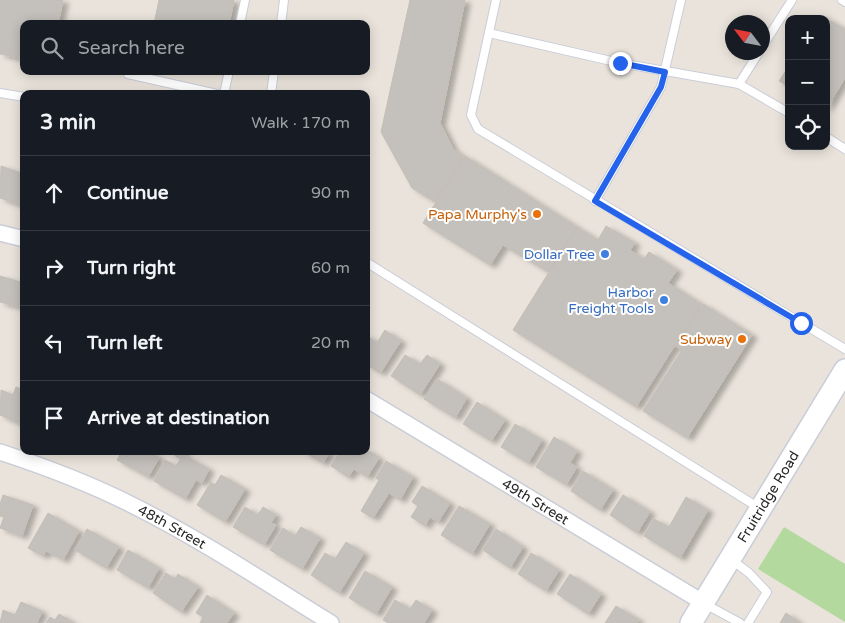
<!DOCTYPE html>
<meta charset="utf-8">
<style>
:root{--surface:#171b24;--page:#20242c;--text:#f1f3f6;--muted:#9ea1a6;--line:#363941}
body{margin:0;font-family:"Varela Round",sans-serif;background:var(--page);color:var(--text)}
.controls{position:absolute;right:15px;top:15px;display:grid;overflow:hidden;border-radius:10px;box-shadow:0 2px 12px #0003}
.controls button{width:45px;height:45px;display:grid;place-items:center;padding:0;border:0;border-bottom:1px solid var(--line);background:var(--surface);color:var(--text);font:25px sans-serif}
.compass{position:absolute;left:725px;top:15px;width:45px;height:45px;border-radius:50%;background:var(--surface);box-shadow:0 2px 12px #0003;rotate:302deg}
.stop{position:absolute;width:15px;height:15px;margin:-11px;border:4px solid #2563eb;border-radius:50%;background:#fff}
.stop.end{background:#2563eb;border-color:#fff;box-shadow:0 1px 5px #0008}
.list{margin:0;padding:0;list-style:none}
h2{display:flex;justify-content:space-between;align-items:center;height:65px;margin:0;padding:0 20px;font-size:21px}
h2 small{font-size:16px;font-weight:400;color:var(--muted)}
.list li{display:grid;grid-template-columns:32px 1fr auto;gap:15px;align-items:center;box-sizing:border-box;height:75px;padding:0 20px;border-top:1px solid var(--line)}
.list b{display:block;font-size:19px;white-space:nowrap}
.list em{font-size:16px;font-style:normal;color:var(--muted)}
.icon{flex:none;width:28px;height:28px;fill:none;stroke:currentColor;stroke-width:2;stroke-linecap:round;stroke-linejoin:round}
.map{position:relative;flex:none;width:845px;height:623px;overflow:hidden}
.search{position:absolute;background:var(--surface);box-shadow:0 2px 12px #0003;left:20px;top:20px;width:350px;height:55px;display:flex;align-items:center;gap:12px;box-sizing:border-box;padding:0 18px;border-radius:10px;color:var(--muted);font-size:19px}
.panel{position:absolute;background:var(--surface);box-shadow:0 2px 12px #0003;left:20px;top:90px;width:350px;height:365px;border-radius:10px}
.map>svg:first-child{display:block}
.green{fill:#b3d99e}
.building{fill:#c4c0bb;stroke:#c4beb6;filter:url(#shadow)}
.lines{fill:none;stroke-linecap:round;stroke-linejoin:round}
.service-casing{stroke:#cacdd8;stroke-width:10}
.minor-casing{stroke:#cacdd8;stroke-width:18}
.secondary-casing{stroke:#cacdd8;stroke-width:24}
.service{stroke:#fff;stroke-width:8}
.minor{stroke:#fff;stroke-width:15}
.secondary{stroke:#fff;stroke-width:21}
.route{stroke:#2563eb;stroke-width:6}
.food-dot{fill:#e8710a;stroke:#fff;stroke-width:2}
.shop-dot{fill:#3f7fe0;stroke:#fff;stroke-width:2}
.labels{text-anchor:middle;stroke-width:4;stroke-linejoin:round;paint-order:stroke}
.food-label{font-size:14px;fill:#c56008;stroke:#fff;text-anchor:end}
.shop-label{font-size:14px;fill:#366cbe;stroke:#fff;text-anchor:end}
.street-label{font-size:14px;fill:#282828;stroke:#fff}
</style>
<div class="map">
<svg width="845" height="623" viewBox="0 0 845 623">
<defs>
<filter id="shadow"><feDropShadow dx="5.5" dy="3" stdDeviation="2.5" flood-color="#0004"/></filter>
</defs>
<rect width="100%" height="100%" fill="#e9e3db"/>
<polygon class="green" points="784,527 845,564 845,622 758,569"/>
<g class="building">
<polygon points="0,0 63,0 58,24 24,24 24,59 0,54"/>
<polygon points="159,0 234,0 229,24 154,24"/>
<polygon points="410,0 465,0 440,123 453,149 463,156 435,202 412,188 381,132"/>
<polygon points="820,15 845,29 845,78 826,109 826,19 818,19"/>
<polygon points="789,66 789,87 779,81"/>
<polygon points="465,156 577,227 548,272 503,245 490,265 423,223"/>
<polygon points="1,166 24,174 24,206 0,198"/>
<polygon points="606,226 635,243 630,250 644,259 649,252 677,270 668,283 701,304 636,407 513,330 577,227 598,240"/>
<polygon points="0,276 24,283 21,307 0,302"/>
<polygon points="703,304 752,335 687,438 643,411 682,350 675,346"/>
<polygon points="385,330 401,341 380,373 366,364 366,335 377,343"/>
<polygon points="405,355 420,364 427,355 440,364 420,395 391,376"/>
<polygon points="437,379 467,398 455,418 424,399"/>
<polygon points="16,387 24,390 24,425 0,415 1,390 13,395"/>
<polygon points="477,402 505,420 491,441 463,424"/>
<polygon points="515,424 542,440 528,463 501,447"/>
<polygon points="554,437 577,451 570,463 577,467 566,485 536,467"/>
<polygon points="366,449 379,458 367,477 354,469 348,477 331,466 340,451 366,451"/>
<polygon points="122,451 148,451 159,458 148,477 117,460"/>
<polygon points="169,451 184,451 180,459"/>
<polygon points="302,451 330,451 323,463"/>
<polygon points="183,455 209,469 202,483 196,480 185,499 154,481 165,460 176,466"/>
<polygon points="386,461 413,477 400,500 389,493 373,518 361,511 379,480 376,478"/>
<polygon points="583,471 613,490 600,510 571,491"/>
<polygon points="221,475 245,489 225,522 197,505 211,482 215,485"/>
<polygon points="422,486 450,503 438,522 430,517 425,526 411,517 418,506 412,502"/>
<polygon points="3,495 33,505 22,536 0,528 4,517 0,516 0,504"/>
<polygon points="623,495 650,512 637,533 610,515"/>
<polygon points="686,497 708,510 680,558 644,536 654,519 669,527"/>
<polygon points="459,506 490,524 472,554 441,535"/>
<polygon points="245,507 258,515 263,507 276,515 271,523 276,525 264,545 233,527"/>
<polygon points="48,513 79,531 63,560 46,551 43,556 28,548"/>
<polygon points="301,527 320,538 302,569 270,550 283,528 295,536"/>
<polygon points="87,529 119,547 106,568 75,550"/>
<polygon points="496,529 523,547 510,568 483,550"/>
<polygon points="346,542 364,553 339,593 311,575 325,553 335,559"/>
<polygon points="128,550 159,568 148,588 117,570"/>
<polygon points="531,553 559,570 546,591 518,574"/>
<polygon points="365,571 392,587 376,614 349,598"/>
<polygon points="166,573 175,579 178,574 198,587 181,612 153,593"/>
<polygon points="570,574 601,594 588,614 557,594"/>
<polygon points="207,595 234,613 227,623 200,623 203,617 196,613"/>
<polygon points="395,600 410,609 416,600 432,610 424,623 388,623 383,620"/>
<polygon points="21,602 42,611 37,623 0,623 3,610 15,615"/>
<polygon points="616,606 639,620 637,623 605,623"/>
<polygon points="786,613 800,623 780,623"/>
<polygon points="59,614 74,623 46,623 50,617 55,620"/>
</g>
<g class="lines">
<g class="service-casing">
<g id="service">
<polyline points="496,0 471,115 478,129 845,349"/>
<polyline points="842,0 845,2"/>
<polyline points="240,24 245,0"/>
<polyline points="281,24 284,0"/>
<polyline points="489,33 620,63 739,84 789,113"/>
<polyline points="762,47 792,0"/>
<polyline points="128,74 217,94"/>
<polyline points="739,84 759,52"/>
<polyline points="0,93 24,97"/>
<polyline points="224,94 229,71"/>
<polyline points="271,94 274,71"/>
<polyline points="826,137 845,149"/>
<polyline points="595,201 661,87 681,0"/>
<polyline points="366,262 759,508"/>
<polyline points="732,560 749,573 767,592 748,623"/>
<polyline points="705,604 740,623"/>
</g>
</g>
<g class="minor-casing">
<g id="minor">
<polyline points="0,233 24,239"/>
<path id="s1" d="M366,399L704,603"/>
<path id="s2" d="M0,452C46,467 91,484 134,506C202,540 266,583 331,623"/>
</g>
</g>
<g class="secondary-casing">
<g id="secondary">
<path id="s3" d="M691,623L845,370"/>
</g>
</g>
<use href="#service" class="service"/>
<use href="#minor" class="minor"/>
<use href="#secondary" class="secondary"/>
</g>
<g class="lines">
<polyline class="route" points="620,63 665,72 661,87 595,201 801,323"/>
</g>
<g class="food-dot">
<circle cx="537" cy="214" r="5"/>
<circle cx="742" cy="339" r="5"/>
</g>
<g class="shop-dot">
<circle cx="605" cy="254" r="5"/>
<circle cx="664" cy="300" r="5"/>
</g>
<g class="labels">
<g class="food-label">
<text x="527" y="219">Papa Murphy's</text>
<text x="732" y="344">Subway</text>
</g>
<g class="shop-label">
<text x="595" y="259">Dollar Tree</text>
<text x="654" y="297">Harbor<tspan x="654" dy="16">Freight Tools</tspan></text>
</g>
<g class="street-label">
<text dy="5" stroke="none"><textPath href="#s3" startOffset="148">Fruitridge Road</textPath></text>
<text dy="5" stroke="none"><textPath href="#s1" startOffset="198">49th Street</textPath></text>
<text dy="5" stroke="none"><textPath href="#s2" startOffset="188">48th Street</textPath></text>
</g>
</g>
</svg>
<div class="controls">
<button>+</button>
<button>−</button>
<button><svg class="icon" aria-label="locate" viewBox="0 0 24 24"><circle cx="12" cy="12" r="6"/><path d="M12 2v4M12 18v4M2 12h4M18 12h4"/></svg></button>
</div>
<svg class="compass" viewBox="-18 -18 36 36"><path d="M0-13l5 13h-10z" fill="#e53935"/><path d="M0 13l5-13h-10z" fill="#9ea1a6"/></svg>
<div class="stop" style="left:801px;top:323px"></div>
<div class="stop end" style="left:620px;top:63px"></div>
<div class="search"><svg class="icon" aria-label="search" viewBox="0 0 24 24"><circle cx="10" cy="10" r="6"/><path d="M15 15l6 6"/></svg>Search here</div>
<section class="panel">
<h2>3 min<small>Walk · 170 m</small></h2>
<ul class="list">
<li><svg class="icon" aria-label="ahead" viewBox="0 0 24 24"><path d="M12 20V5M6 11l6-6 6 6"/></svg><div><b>Continue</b></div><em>90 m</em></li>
<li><svg class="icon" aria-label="right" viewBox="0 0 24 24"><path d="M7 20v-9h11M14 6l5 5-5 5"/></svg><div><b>Turn right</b></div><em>60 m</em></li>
<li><svg class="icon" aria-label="left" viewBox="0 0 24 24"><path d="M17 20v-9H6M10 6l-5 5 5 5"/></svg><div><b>Turn left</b></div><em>20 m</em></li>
<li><svg class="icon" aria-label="arrive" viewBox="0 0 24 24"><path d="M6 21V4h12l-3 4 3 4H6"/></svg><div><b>Arrive at destination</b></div></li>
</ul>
</section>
</div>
